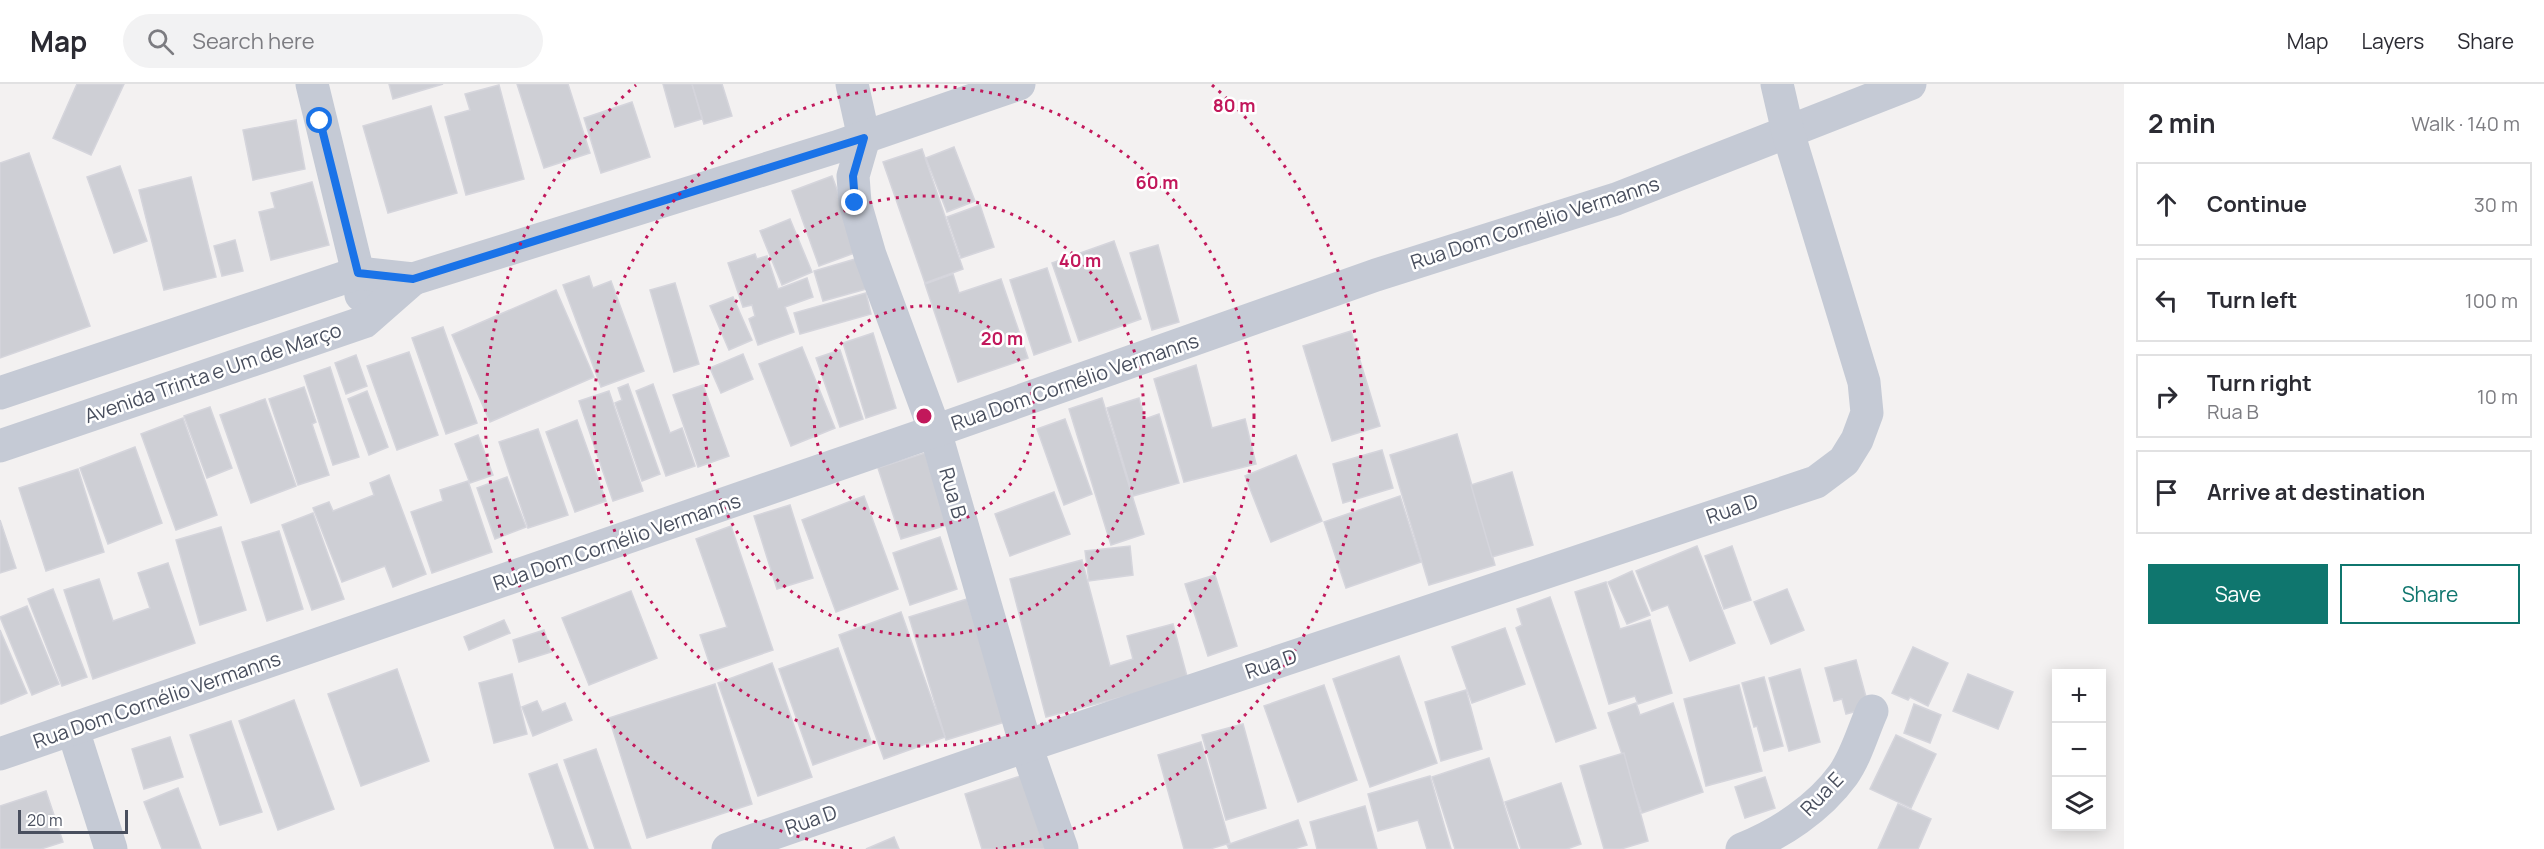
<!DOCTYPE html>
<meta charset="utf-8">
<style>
:root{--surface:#fff;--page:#f2f2f3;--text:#2b2b33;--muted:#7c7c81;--line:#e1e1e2;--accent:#0f766e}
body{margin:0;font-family:Manrope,sans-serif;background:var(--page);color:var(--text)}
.controls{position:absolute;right:18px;bottom:18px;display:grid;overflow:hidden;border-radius:0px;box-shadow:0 3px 15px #0003}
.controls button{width:54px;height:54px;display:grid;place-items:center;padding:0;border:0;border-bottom:2px solid var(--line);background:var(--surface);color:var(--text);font:30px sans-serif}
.scale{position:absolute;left:18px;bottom:15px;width:110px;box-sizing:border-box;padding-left:6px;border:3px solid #494f5e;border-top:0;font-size:16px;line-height:21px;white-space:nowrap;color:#494f5e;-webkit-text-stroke:4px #fff;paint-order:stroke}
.stop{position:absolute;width:18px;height:18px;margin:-14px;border:4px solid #1a73e8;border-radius:50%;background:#fff}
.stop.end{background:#1a73e8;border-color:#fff;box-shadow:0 2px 6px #0008}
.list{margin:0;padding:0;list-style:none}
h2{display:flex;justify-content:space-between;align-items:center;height:78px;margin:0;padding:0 24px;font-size:26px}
h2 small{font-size:20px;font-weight:400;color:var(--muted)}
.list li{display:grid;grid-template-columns:39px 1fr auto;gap:18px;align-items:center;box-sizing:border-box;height:84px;margin:0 12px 12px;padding:0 12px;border:2px solid var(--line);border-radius:0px}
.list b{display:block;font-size:22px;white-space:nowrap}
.list p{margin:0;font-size:20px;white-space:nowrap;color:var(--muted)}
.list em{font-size:20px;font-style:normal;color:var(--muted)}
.actions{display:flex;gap:12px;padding:18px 24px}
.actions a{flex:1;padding:14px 0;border:2px solid var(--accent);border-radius:0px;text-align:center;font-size:21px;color:var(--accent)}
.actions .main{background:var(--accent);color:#fff}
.icon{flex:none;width:33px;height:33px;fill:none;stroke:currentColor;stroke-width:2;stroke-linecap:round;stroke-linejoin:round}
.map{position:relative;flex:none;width:2124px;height:765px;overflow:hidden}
header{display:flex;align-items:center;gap:36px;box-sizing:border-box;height:84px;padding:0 30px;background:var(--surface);border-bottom:2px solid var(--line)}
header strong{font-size:28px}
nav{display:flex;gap:33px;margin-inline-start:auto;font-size:21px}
.search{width:420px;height:54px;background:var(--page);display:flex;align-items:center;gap:15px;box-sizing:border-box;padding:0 21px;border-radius:33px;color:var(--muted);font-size:22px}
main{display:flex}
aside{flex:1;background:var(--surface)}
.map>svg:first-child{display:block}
.building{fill:#cecfd5;stroke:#d5d5dc;stroke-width:1.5}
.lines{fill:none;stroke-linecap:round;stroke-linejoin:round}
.minor{stroke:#c5cad5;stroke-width:33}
.route{stroke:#1a73e8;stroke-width:8}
.ring{fill:none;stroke:#c2185b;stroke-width:3;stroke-dasharray:3 6}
.labels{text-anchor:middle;stroke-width:5;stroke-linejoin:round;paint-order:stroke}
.street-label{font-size:20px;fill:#494f5e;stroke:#fff}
.centre{fill:#c2185b;stroke:#fff;stroke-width:3}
.ring-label{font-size:18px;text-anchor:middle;font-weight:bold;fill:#c2185b;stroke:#fff;stroke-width:5;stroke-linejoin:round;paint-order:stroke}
</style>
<header>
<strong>Map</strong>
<div class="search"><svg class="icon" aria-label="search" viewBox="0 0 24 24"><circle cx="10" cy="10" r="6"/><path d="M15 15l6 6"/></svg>Search here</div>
<nav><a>Map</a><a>Layers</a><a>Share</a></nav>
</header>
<main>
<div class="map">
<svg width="2124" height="765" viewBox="0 0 2124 765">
<rect width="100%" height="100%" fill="#f3f1f1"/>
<g class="building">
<polygon points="77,0 124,0 91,71 53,54"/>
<polygon points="389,0 443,0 393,15"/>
<polygon points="517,0 568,0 590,69 544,84"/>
<polygon points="663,0 692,0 702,35 675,43"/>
<polygon points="692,0 722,0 732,32 704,40"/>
<polygon points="499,1 524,95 466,111 445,33 470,26 465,10"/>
<polygon points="632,18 650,73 601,89 584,34"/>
<polygon points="431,22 457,109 388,129 363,42"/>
<polygon points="296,36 305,85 253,96 243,46"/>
<polygon points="954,63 975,117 947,128 926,74"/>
<polygon points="922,65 963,185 925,199 883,78"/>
<polygon points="29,69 90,242 0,274 0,79"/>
<polygon points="120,82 147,157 114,169 87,93"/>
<polygon points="832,92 860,167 819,182 792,107"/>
<polygon points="191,93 216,193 164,206 139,106"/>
<polygon points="312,98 329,161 271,176 259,128 275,124 271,109"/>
<polygon points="980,121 994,163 961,174 947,133"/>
<polygon points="790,135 812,188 782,201 760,147"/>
<polygon points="235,156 243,187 222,192 214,162"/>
<polygon points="1114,157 1141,235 1079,257 1052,179"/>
<polygon points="1158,161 1179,238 1152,246 1130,169"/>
<polygon points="755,170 757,175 767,172 778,205 807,194 813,213 785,223 794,248 758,261 749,235 755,232 752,221 743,223 728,179"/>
<polygon points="862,173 870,204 823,217 814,187"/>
<polygon points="1047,184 1071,258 1034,271 1010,196"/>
<polygon points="953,190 959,209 1001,195 1028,274 958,298 925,200"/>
<polygon points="589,192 593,204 611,197 644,287 601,303 563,201"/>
<polygon points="675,199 699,280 674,288 650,206"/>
<polygon points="556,206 594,293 490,338 452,251"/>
<polygon points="866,209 871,230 800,250 794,229"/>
<polygon points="733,213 752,256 729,266 710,222"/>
<polygon points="443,243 477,339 446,350 412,254"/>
<polygon points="1351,247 1380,342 1332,357 1303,262"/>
<polygon points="873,249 896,324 866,334 843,259"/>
<polygon points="802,263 835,344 791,362 759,280"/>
<polygon points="840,266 863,335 840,343 816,274"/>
<polygon points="409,268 438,351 397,366 367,282"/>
<polygon points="743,270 753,295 721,309 710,284"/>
<polygon points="356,271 367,302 346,310 335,279"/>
<polygon points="1196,281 1212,344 1245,335 1256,380 1184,398 1154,295"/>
<polygon points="330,283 359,373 333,381 304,292"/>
<polygon points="628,300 660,390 642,397 615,319 622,316 618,304"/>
<polygon points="653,300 670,349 682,344 695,382 666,392 636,307"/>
<polygon points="703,301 729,372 698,383 673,311"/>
<polygon points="304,303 316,338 312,340 329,391 298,401 269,315"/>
<polygon points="367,307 388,363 369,371 348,315"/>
<polygon points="609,307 643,407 613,417 579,317"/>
<polygon points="1102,314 1144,450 1111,461 1069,325"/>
<polygon points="1139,314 1145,335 1159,330 1179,399 1133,412 1107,324"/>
<polygon points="265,315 296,402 251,419 220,331"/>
<polygon points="210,323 232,384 207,394 184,332"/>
<polygon points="183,334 217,431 176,446 141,350"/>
<polygon points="1065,335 1092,410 1064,421 1037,345"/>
<polygon points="577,336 606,417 575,428 546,348"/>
<polygon points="538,345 568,431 528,444 499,358"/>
<polygon points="1457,350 1495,481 1429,501 1390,371"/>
<polygon points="478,351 493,391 470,399 455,360"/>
<polygon points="135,363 162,439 108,460 80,384"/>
<polygon points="1382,366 1393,404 1343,419 1333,380"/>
<polygon points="925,369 947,441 901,455 878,384"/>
<polygon points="1296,371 1322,437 1271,458 1245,392"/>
<polygon points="78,385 104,468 46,487 19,404"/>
<polygon points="1512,388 1533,461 1492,473 1471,401"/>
<polygon points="389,391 426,490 393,503 385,482 342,498 313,424 329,418 333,427 374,411 370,399"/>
<polygon points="507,393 526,443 495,455 477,404"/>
<polygon points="468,397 492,468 432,489 411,428 443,417 440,406"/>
<polygon points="1054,408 1070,450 1010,472 995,430"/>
<polygon points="864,412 898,505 836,528 802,436"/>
<polygon points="1400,412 1421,478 1346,504 1324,438"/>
<polygon points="790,421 813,494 777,505 754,432"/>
<polygon points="313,429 344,515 312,526 282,441"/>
<polygon points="0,436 16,484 0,489"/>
<polygon points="731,442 773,566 712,587 700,551 727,543 696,455"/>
<polygon points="221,443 246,526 200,541 176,456"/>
<polygon points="279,447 303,525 267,537 242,458"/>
<polygon points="940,453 957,505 910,521 893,469"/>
<polygon points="1130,462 1133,491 1089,497 1085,467"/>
<polygon points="1697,462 1735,559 1690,577 1668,521 1652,527 1636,487"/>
<polygon points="1732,462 1751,516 1724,525 1705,472"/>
<polygon points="1082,476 1110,582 1133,575 1127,552 1173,540 1188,596 1046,633 1010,495"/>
<polygon points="168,479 195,559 93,595 64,506 99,495 113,537 150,524 138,489"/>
<polygon points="1632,487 1650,531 1627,540 1608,498"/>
<polygon points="1215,491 1237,562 1208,572 1185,500"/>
<polygon points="1606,498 1620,545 1650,536 1672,609 1638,620 1635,612 1609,620 1575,508"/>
<polygon points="53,505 87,593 62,602 28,515"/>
<polygon points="1787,505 1804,546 1771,560 1754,518"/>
<polygon points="631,507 657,574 589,601 562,534"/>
<polygon points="1550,513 1596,644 1556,658 1516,544 1522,541 1517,525"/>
<polygon points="967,515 1005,638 946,656 909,533"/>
<polygon points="27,522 59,600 32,611 0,533"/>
<polygon points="901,528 945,653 884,675 839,551"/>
<polygon points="504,536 510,549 469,566 464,553"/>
<polygon points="1505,544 1525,600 1472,619 1452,563"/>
<polygon points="0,546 27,609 1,620 0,619"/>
<polygon points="544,546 551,568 519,578 513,556"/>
<polygon points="1913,563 1948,579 1928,622 1910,613 1908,616 1892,609"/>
<polygon points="838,564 872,660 813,681 779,585"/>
<polygon points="1399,572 1437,679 1370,703 1333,595"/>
<polygon points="1856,576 1869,624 1846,630 1842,615 1834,617 1825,584"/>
<polygon points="772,579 812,693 758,712 718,599"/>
<polygon points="397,585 429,677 361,702 328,610"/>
<polygon points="1800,585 1820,658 1789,667 1769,594"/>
<polygon points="512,590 527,650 494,659 479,599"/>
<polygon points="1968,590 2013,608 1998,645 1953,627"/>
<polygon points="1764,593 1783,662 1764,667 1757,642 1754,643 1742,599"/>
<polygon points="715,600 752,720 647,754 609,634"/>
<polygon points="1324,601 1357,696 1298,718 1264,622"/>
<polygon points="1739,601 1762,687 1706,702 1684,615"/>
<polygon points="1466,606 1482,665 1441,677 1425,618"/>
<polygon points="294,616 334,725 278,746 239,637"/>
<polygon points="537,617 542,628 565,619 572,636 533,652 522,623"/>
<polygon points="1636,619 1640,631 1673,619 1703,708 1642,729 1608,629"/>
<polygon points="1914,620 1941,631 1930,659 1904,649"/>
<polygon points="231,637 262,728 220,741 190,651"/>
<polygon points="1243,640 1266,724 1226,736 1202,651"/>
<polygon points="1896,651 1936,670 1911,724 1870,705"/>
<polygon points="170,653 183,693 144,705 132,665"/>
<polygon points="1201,658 1230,759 1210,765 1184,765 1158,671"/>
<polygon points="596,665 631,765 595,765 564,676"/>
<polygon points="1624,669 1648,757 1621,765 1604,765 1580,682"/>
<polygon points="1489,674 1518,765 1455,765 1432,693"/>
<polygon points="557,680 588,765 555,765 529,690"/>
<polygon points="1030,689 1054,765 982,765 965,710"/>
<polygon points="1430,692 1451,765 1427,765 1418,736 1378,747 1368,710"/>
<polygon points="1765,693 1775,724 1745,734 1735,703"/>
<polygon points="1561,699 1581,760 1567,765 1521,765 1505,718"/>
<polygon points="178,704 201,765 162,765 144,718"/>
<polygon points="46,707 63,758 41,765 0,765 0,722"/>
<polygon points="1898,720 1931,735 1918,765 1878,765"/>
<polygon points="1365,722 1377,765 1317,765 1310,738"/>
<polygon points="1298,736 1307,761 1294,765 1229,765 1227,761"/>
<polygon points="894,753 899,765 866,765"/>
</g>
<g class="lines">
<g class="minor">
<polyline points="312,0 358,189 361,211"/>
<polyline points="852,0 864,54 853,92 855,119 870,171 935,347 1026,662 1062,765"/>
<polyline points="0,309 358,189 413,195 836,63 1019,0"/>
<polyline points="0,362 364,238 413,195"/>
<polyline points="73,646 111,765"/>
<polyline points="0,670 935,347 1376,191 1616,115 1910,0"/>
<polyline points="728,765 1026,662 1816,398 1844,377 1857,356 1867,329 1864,298 1788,48 1777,0"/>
<path d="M1742,765C1780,750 1819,724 1843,691C1856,673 1863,647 1872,627"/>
</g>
</g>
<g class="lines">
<polyline class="route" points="320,37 358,189 413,195 864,54 853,92 855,119"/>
</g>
<g class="ring">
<circle cx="924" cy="332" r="110"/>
<circle cx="924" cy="332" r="220"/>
<circle cx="924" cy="332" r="330"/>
<path d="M852 765A439 439 0 0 1 636 1M1212 1A439 439 0 0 1 996 765"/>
</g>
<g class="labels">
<g class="street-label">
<text transform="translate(1535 139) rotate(-18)" y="7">Rua Dom Cornélio Vermanns</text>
<text transform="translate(213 289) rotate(-19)" y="7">Avenida Trinta e Um de Março</text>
<text transform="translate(1075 298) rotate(-19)" y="7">Rua Dom Cornélio Vermanns</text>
<text transform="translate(953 409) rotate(74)" y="7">Rua B</text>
<text transform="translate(1732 425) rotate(-19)" y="7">Rua D</text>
<text transform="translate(617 458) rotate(-19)" y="7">Rua Dom Cornélio Vermanns</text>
<text transform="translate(1271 580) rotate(-19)" y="7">Rua D</text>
<text transform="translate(157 616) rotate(-19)" y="7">Rua Dom Cornélio Vermanns</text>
<text transform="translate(1822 710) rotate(-46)" y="7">Rua E</text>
<text transform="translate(811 736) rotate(-19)" y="7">Rua D</text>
</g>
</g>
<circle cx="924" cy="332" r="9" class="centre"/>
<g class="ring-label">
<text x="1234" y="28">80 m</text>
<text x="1157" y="105">60 m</text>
<text x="1080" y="183">40 m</text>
<text x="1002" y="261">20 m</text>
</g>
</svg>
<div class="controls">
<button>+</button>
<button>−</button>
<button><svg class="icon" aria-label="layers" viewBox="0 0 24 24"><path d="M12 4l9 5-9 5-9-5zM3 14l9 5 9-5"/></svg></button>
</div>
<div class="scale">20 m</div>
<div class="stop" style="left:320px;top:37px"></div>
<div class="stop end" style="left:855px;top:119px"></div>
</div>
<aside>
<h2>2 min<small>Walk · 140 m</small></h2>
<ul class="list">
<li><svg class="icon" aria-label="ahead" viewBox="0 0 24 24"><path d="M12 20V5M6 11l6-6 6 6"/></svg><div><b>Continue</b></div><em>30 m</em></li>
<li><svg class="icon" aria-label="left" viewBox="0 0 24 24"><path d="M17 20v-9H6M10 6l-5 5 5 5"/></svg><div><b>Turn left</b></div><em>100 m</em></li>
<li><svg class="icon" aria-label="right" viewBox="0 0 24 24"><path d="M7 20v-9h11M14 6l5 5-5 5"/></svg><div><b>Turn right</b><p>Rua B</p></div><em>10 m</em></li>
<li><svg class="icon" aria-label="arrive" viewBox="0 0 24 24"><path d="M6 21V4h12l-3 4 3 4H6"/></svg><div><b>Arrive at destination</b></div></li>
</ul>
<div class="actions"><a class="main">Save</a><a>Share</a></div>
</aside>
</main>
